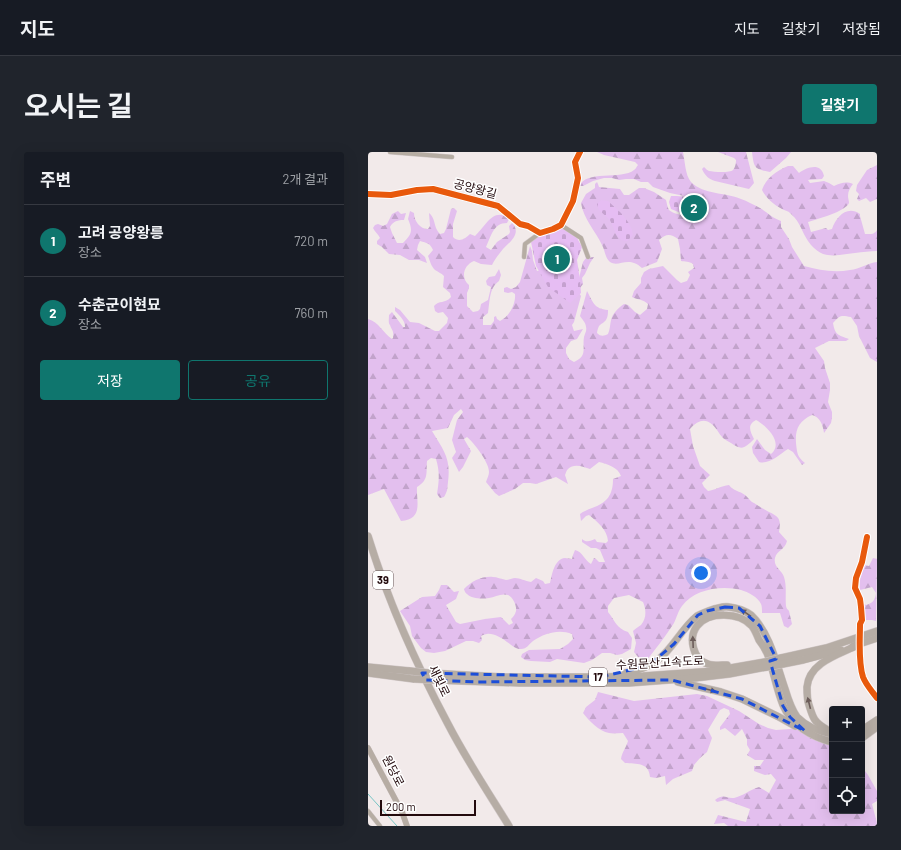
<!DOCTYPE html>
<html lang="ko">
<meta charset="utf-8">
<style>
:root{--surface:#171b24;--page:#20242c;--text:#f1f3f6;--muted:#9ea1a6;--line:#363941;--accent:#0f766e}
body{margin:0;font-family:Barlow,"Noto Sans KR",sans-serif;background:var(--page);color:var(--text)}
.controls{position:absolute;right:12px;bottom:12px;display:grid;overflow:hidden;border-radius:4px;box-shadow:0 4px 16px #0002}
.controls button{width:36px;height:36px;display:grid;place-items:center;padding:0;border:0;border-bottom:1px solid var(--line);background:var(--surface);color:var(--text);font:20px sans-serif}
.scale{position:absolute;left:12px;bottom:10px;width:96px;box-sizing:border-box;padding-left:4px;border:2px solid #230a0d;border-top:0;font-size:11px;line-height:14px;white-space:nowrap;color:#230a0d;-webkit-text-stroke:3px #fff;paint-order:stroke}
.you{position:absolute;left:333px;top:421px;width:14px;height:14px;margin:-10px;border:3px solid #fff;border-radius:50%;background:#1a73e8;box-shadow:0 0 0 6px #1a73e833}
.badge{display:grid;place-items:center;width:26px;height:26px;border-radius:50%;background:var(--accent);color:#fff;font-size:13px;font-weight:700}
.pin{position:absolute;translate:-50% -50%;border:2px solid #fff;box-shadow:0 1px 4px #0006}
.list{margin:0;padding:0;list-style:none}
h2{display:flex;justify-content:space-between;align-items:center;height:52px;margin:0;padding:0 16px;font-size:17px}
h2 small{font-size:13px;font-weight:400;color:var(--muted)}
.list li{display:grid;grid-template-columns:26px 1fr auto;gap:12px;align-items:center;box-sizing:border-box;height:72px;padding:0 16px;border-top:1px solid var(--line)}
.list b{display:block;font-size:15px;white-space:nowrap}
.list p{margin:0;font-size:13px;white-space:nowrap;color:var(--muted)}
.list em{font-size:13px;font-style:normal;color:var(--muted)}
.actions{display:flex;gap:8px;padding:12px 16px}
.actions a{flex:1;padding:9px 0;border:1px solid var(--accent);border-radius:4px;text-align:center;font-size:14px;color:var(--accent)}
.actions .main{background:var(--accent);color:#fff}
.icon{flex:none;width:22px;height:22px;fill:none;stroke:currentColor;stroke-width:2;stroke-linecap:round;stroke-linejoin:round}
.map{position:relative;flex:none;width:509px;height:674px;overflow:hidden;border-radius:4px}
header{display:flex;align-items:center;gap:24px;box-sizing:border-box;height:56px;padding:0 20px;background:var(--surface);border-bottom:1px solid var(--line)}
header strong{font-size:19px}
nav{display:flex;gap:22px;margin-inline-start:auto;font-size:14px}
.intro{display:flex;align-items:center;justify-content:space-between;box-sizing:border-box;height:96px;padding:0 24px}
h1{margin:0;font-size:28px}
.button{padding:10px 18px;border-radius:4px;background:var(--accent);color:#fff;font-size:14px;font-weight:700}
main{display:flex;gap:24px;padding:0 24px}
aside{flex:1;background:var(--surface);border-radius:4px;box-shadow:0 4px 16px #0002}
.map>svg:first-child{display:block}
.forest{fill:url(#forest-firs)}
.cemetery{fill:url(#cemetery-stones)}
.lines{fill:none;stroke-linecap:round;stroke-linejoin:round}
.stream{stroke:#78c4c4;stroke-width:1}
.street-tunnel{stroke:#d3c8c9;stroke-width:4;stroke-dasharray:4 2;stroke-linecap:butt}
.street-casing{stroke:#d0c7c7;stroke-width:5}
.secondary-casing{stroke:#d0c7c7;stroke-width:6}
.highway-casing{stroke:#d0c7c7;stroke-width:8}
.street{stroke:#b6ada3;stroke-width:4}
.secondary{stroke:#b6aca3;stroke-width:5.5}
.highway{stroke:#b6ada5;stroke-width:7}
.highway-bridge-casing{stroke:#d0c7c7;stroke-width:8;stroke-linecap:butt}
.highway-bridge{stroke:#b6ada5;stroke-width:7}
.cycleway-casing{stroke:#fff;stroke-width:8}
.cycleway{stroke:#e8590c;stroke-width:6}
.oneway{fill:#6c5c59}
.marked{fill:none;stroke:#1d4ed8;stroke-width:3;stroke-dasharray:8 5;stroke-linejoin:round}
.labels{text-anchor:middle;stroke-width:3;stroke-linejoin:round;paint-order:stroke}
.shield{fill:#fff;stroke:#655456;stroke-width:1}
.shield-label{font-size:11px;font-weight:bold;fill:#230a0d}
.street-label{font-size:12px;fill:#230a0d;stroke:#fff}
</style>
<header>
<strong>지도</strong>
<nav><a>지도</a><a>길찾기</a><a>저장됨</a></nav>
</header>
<div class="intro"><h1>오시는 길</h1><a class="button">길찾기</a></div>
<main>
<aside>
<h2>주변<small>2개 결과</small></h2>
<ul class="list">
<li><span class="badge">1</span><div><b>고려 공양왕릉</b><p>장소</p></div><em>720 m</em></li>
<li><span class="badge">2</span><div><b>수춘군이현묘</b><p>장소</p></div><em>760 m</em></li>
</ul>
<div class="actions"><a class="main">저장</a><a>공유</a></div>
</aside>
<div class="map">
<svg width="509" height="674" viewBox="0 0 509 674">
<defs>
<pattern id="forest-firs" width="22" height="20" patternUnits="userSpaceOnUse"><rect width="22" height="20" fill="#e3bfee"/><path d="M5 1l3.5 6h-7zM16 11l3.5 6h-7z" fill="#c2a3cb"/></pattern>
<pattern id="cemetery-stones" width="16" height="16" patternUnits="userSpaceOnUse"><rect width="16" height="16" fill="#e6bdf3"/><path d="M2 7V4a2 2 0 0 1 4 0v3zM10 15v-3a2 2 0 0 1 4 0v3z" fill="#c5a1cf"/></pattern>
</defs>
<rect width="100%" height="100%" fill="#f2eaea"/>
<g class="forest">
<path d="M229,0H315C317,9 317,23 323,30C336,43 357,40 373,47C379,49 386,53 392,56C400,61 404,66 413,69V75L421,87L424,95L436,114C451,118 466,121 482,118C492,117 500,111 509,110V210L502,206L491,184L489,174L483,165C473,163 472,163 465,171C467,183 470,183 481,187L478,189H461L447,196L456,209L457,216L462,231V238L460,250L464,260V266L463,271L456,281C455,273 452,265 444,263C431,269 427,277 428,291C429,300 429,305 437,311L434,313L425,300L420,297C412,302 401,313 391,310L385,301L384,295L389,287L397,298L403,302C416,291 399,274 388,268C379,273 382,279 386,287C377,296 374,299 363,291C360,289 357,288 355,286C353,284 351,281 349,278C340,266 332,266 322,277L325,294L332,314L342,323L334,331L336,335L340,339C347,338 353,334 361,333C365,339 372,339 377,343C380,345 381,348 384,350C388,352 397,358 401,360C412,365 413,368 411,380L419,389C417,398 409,398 407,406C405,415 414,418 416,425C419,434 417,445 418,454C419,458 419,456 421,459C422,463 423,468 424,472L420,476L416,474L412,461H394C394,458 394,454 393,452C390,445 380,440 373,438C354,433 326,437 314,454C310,459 309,465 306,471C298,484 288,496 279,508L270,505L266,500L268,491L265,479C267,477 270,475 273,473C279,466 278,457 275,450L261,443L246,446L240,454V460C248,470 248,476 260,480L264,486L263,497L254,502L249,503L242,501H234L224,508L216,511L189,507L182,510L163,509L157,508L153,505L154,502L161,498L192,497L200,492L205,487L204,482C191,477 177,481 165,489C161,492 159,497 153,497C147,497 144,493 139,490C134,486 125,481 119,482C117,482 115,483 113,484L114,488L111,491L105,489H98L77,499L66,501L58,500L53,496L44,484L42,474L32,459L54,445L67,444L71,438L73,433H79L86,440L91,439L88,447L78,453L88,470L92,472L117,467L133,465L141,473L145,471L143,467C145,465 147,463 148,459C149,454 145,445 140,443C133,441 127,445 121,446C114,447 104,447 99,442C98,442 96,438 96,437C104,429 114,424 125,425C129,425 133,427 138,428C141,428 144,426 147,426C152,426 157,429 163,430L168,426L175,429L177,432L182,431C184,423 186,407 197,406C199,406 202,407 204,407L205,403L207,398C215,400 217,409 223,412L226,406L228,407L231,410H237L232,398L228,396H223L214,390V387C218,391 223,389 227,387L229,390L238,391L240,389C239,378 230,370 221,363L218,364L213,369L212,362C216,359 219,358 224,356C239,351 245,343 245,327L253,324C250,315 239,312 231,310L222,317C216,315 206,311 200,317C198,319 198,321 197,323L200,332L188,325L168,332L162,331H155L147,337L131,344L127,341L118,330C119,327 121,323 121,320C121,310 106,291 99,285L96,287L103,299L95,315L91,320L84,306L88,300L84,288L89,268L95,260L93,257L86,263L80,276L64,279C76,299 83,306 80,330C79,338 80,338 76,345L72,346L69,342C71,329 72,320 68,307L63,306L59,309C58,321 61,328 49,335C48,349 56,367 33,369L16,337L0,343V167C11,170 15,181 24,187L25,186C26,178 24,179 22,173C20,171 21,166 21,163L24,160L35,175H37C37,168 31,163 27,159V155L32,158L42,170L51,171L67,179H71L79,171L80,166L75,160L70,161L67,159L66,154C71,148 77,152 83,145L82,141L75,135L76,124C73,121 70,120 67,118C63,114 62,109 60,104L65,98C62,91 59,91 52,89L50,93L49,98L57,105L59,111L51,108H41L32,103L21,102L14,95L9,92V89L12,86C10,82 7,80 5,76L7,73L10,72L15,74L19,72L24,62L30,59L33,62L38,61L36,68C30,68 25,69 22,75L24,81L29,91H35C44,82 45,79 40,67L42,59L46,61C46,69 52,77 60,77L62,74L61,61C66,65 66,70 68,76C69,78 70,80 72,82L76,81L78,77L83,57L86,56L89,59L85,72V85C91,91 97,87 102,82L107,84C117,75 126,54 141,67L139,71C125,71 123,85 118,95L123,98L129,90L141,82L142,80L141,74L144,71C154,81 142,90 135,97C131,102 127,107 124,113L113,112L106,109C96,113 92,125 101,133V136L99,141V154L105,160L110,159L112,157L113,152L120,148L123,135L119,133L118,129L121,125L127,124L131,117L133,123L131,129C121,136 122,149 120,161L115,165V173H123L126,169V165L128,164L129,167L132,169C141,165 148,152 147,142L144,140L140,141L136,140V136L139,135L143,137L148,135L152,130L162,94L164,99L165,108L169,119L179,117L211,126L215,110L218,106L226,105L222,111L217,122L214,126L215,132L212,136L211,141L213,144L206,170L204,173L206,179L215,177L209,187L203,189L198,196V201L201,207L206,210C220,204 214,196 216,185C217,181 219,179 218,175C218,171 214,167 212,164L219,139C225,150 226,157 240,158C240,161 240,165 238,168C233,174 231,170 229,181C233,185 236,184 240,182C242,177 242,173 243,168C245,161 250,156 256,152L260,153L267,160L272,163L279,157L280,152C275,147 270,148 264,145L266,139L273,131V126L276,120L281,117L295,114L309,128L313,131L319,129L322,123L320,120L326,116L325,112C321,109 317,110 313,109L312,97L310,87C302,81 298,82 291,88L294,97L289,110L274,116C260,103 251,116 242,110C237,106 237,98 234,93C228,80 215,66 213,51L218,42L227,36V32L229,30L230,32L231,35L252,37L256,43H261L271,36H276L286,40L298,48C299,51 299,55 301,58C306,63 321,64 327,63L332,59L334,54L333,50L328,47L321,45L302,41L285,35L280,30H273L266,27H258L251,28L244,26H236L225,29L215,34H212C216,18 254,28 266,18C268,17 268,15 270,13L267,10L236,3Z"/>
<path d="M350,0H378L386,31L381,37L347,29C341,27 337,24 334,17L336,15C338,17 339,18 341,19C346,20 362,21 365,18C367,16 368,11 368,8L366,6Z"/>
<path d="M384,0H423L418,6L402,20C386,17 386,16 384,0Z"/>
<polygon points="509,13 509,47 502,50 498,46 491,49 489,47 491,42 488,39 489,33 499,18"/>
<path d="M420,14H425L431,21C439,15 453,10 456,24L454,27L440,28L442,31L456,29L461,31L466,34C473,31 478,29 485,32C482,36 480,39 480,44C480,46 481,49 481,51C477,60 449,67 440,70L443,80L458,76L460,78L464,77C468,65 479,53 492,62V64L497,82C502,82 506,83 509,78V99C502,99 495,100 487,101C467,103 454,109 440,89C434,80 432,70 424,63C421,59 418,59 414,57C406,53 398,46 394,38C398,26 408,19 420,14Z"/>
<path d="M505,406L509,407L508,469L504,468H495L494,451L498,453C505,451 507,448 508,441L504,435L492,438V428L496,413L501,414Z"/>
<path d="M230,540L266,549L329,542L339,544L371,559L391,572L400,576L408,578L422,577L434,572L453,581L464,595V659H494V615L500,623L509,639V649L504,652L509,671V674H360L356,671L346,672L350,663L378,670L382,657L357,648L349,650L347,648C356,641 358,647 366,646C375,644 381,638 391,635L401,641L408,628L403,622L397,623L386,619V614H392L396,608H387L379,603L382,598L379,593V587L374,577L367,584L357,576L352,578V575L362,562L361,558L356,556L352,558L340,578L344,586L339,600L332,606L326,613L324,619L305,627L298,633L297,624L288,626L282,625C281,610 268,612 257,611L253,607C254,600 258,596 260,589L255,581C250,581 245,582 241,581C231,579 221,569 215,561L218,555L227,548Z"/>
</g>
<g class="cemetery">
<path d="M303,44C313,44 329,44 331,55C325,67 313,61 303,57L301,50Z"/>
<polygon points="233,48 240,49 253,61 260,70 264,78 265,83 259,89 253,88 248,82 242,68 231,58 229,52"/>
<polygon points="192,74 208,84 214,95 209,108 212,128 213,141 202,151 180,135 168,114 163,90 177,80"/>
</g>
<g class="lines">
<polyline class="stream" points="0,642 29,674"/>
<polyline class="street-tunnel" points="492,472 493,506"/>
<g class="street-casing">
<g id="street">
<polyline points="22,0 84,5"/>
<polyline points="0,42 23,43 49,38 65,37 130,54 152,72 160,74 172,81 185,77 193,73 205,49 210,26 207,10 212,0"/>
<polyline points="193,73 213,86 220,105"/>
<polyline points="156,105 157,92 172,81"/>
<polyline points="492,472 494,468 493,455 492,447 487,436 488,426 494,410 499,385"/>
<path d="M493,506C494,525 498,531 509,546"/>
<polyline points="0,659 12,674"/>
</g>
</g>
<g class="secondary-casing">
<polyline id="secondary" points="0,596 34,660 39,674"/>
</g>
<g class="highway-casing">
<g id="highway">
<path d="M0,384C20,449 48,512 80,572C98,607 120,640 141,674"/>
<polyline points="485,494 509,486"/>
<polyline points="413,506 458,496 509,479"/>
<polyline points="415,512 435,508 473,498"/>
<path d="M359,513C353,513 346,514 340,512C325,508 320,486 329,474C341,459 371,460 384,474C387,478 389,483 391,488C395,493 399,500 401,506C406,522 409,538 415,553C423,573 444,585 464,590"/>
<polyline points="0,515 42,519"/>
<polyline points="0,521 46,527"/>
<polyline points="61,521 134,525 232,525 275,524 345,519 397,510"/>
<path d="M257,521C269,519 281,515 291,507C306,495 314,476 329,464C334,461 340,459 346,457C351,456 356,454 361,455C369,456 376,458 383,463C402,481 409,514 417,537C420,547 423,557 429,565C438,574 452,580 464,582"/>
<polyline points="66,528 152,531 261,531 327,526 361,522 399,515"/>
<polyline points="310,530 353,540 374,547 411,565 427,574"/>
<path d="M458,577C446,570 445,566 441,553C439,548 439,541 439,535C441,511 469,503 488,494"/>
<polyline points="494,578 509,568"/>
<polyline points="494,586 509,575"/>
</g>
</g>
<use href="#street" class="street"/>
<use href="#secondary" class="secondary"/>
<use href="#highway" class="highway"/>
<g class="highway-bridge-casing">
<g id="highway-bridge">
<polyline points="397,510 413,506"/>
<polyline points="399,515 415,512"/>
<polyline points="42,519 61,521"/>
<polyline points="46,527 66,528"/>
</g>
</g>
<use href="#highway-bridge" class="highway-bridge"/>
<g class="cycleway-casing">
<g id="cycleway">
<polyline points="0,42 23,43 49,38 65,37 130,54 152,72 160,74 172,81 185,77 193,73 205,49 210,26 207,10 212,0"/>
<path d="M499,385L494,410L488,426L487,436L492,447L493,455L494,468L492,472C492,487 490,510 495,525C498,533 504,539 509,546"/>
</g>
</g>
<use href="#cycleway" class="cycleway"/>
</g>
<defs><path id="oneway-solid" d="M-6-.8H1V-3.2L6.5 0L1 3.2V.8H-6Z"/></defs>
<g class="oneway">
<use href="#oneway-solid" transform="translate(378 461) rotate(-146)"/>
<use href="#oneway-solid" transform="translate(325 490) rotate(-92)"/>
<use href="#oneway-solid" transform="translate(342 538) rotate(14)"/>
<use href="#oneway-solid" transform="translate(441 551) rotate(-104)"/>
</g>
<path class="marked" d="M357,455L371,456L392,474L407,504L408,507L402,509L415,554L422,565L437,579L374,547L304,528L110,530L58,528L54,521L232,525L280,514L306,492L330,463L339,459Z"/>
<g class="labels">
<g class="shield">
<rect x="5" y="419" width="20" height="18" rx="3"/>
<rect x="221" y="516" width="18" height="18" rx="3"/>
</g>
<g class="shield-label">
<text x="15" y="432">39</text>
<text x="230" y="529">17</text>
</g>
<g class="street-label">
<text transform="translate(107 37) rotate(15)" y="4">공양왕길</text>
<text transform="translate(292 511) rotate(-3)" y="4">수원문산고속도로</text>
<text transform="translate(71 529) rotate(64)" y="4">새빛로</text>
<text transform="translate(25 619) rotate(63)" y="4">원당로</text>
</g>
</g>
</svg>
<div class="controls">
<button>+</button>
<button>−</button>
<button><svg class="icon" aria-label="locate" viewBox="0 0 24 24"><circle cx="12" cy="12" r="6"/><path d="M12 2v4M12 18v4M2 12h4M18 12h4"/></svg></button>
</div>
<div class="scale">200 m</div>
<div class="you"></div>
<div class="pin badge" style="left:189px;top:107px">1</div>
<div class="pin badge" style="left:326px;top:56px">2</div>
</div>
</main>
